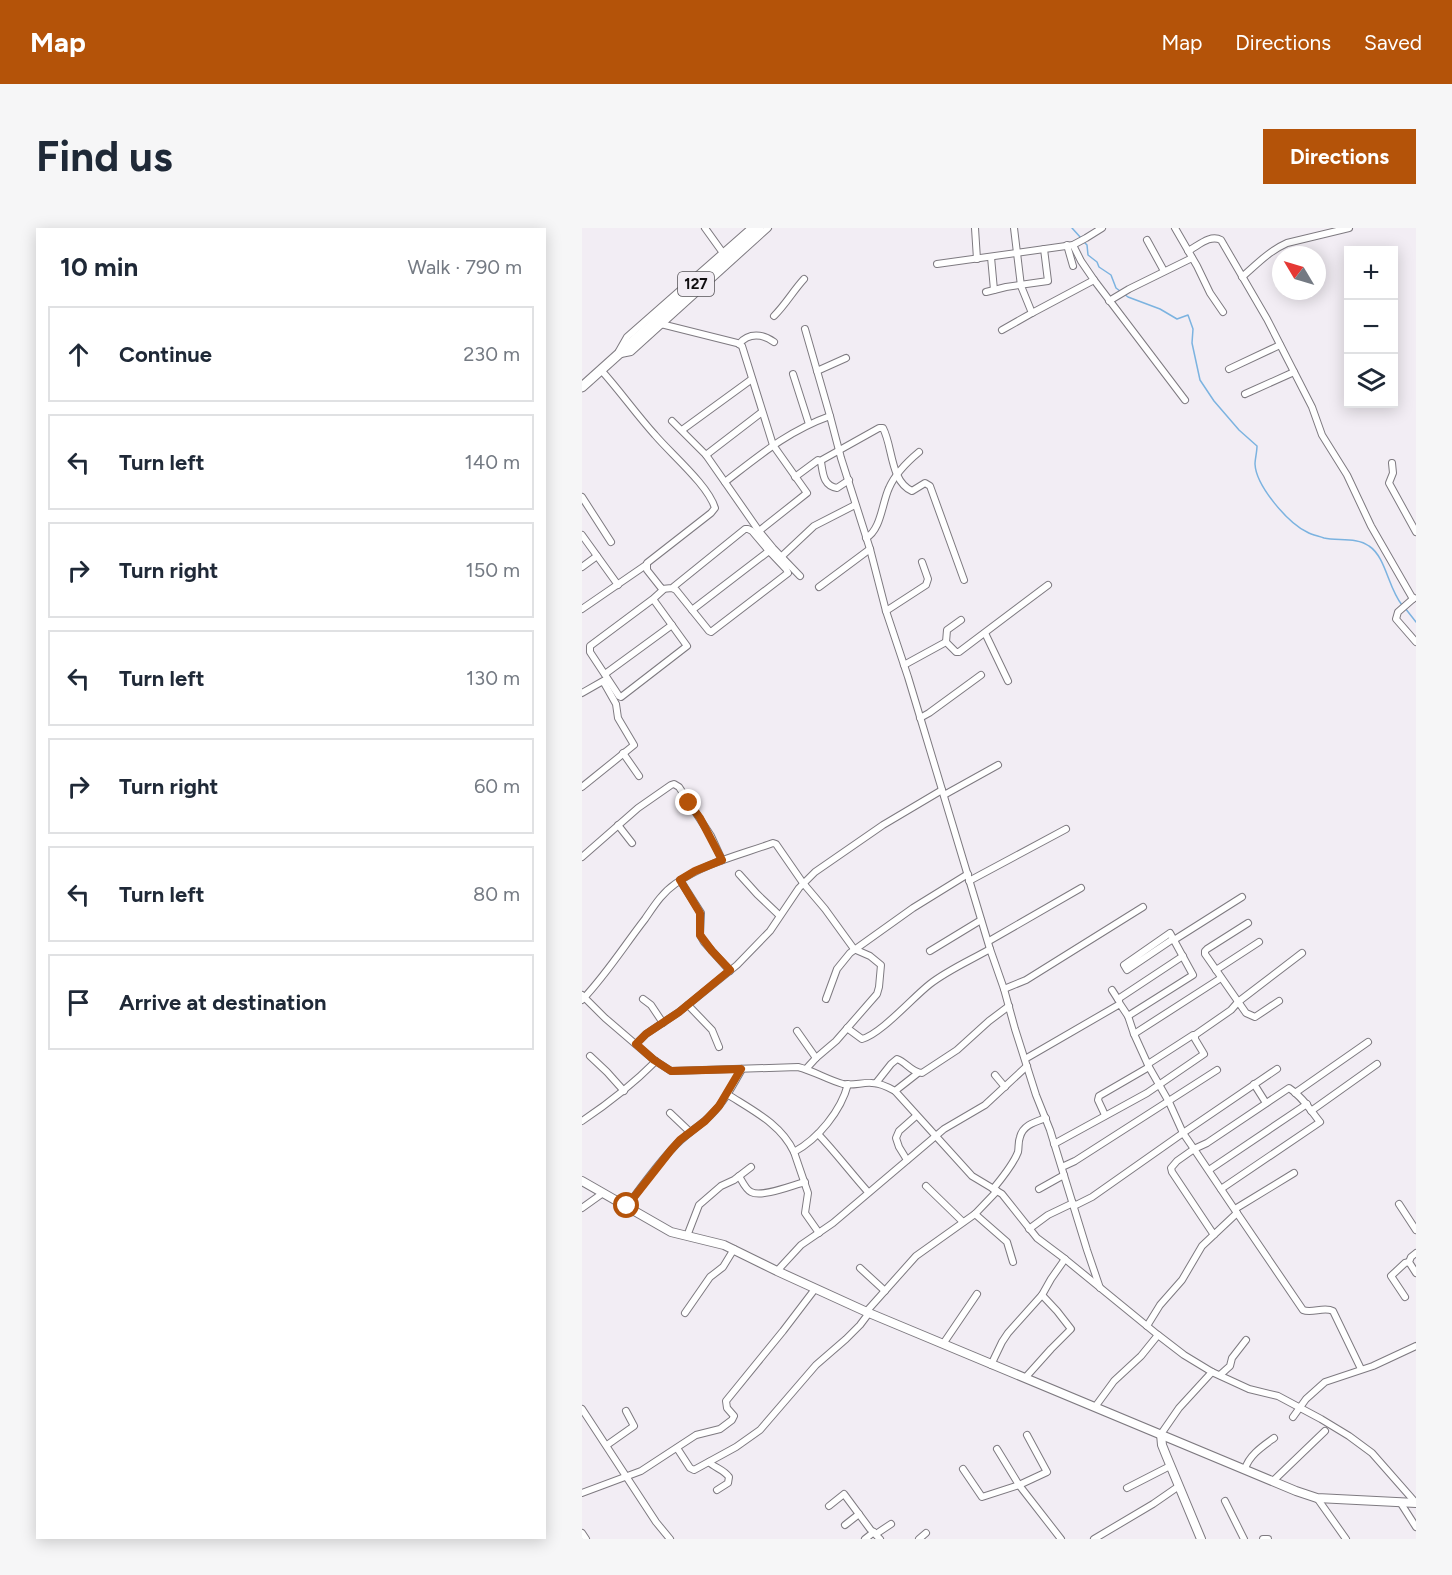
<!DOCTYPE html>
<meta charset="utf-8">
<style>
:root{--surface:#fff;--page:#f6f6f7;--text:#1f2937;--muted:#747a83;--line:#e0e1e3;--accent:#b45309}
body{margin:0;font-family:Figtree,sans-serif;background:var(--page);color:var(--text)}
.controls{position:absolute;right:18px;top:18px;display:grid;overflow:hidden;border-radius:0px;box-shadow:0 3px 15px #0003}
.controls button{width:54px;height:54px;display:grid;place-items:center;padding:0;border:0;border-bottom:2px solid var(--line);background:var(--surface);color:var(--text);font:30px sans-serif}
.compass{position:absolute;left:690px;top:18px;width:54px;height:54px;border-radius:50%;background:var(--surface);box-shadow:0 3px 15px #0003;rotate:308deg}
.stop{position:absolute;width:18px;height:18px;margin:-14px;border:4px solid #b45309;border-radius:50%;background:#fff}
.stop.end{background:#b45309;border-color:#fff;box-shadow:0 2px 6px #0008}
.list{margin:0;padding:0;list-style:none}
h2{display:flex;justify-content:space-between;align-items:center;height:78px;margin:0;padding:0 24px;font-size:26px}
h2 small{font-size:20px;font-weight:400;color:var(--muted)}
.list li{display:grid;grid-template-columns:39px 1fr auto;gap:18px;align-items:center;box-sizing:border-box;height:96px;margin:0 12px 12px;padding:0 12px;border:2px solid var(--line);border-radius:0px}
.list b{display:block;font-size:22px;white-space:nowrap}
.list em{font-size:20px;font-style:normal;color:var(--muted)}
.icon{flex:none;width:33px;height:33px;fill:none;stroke:currentColor;stroke-width:2;stroke-linecap:round;stroke-linejoin:round}
.map{position:relative;flex:none;width:834px;height:1311px;overflow:hidden;border-radius:0px}
header{display:flex;align-items:center;gap:36px;box-sizing:border-box;height:84px;padding:0 30px;background:var(--accent);color:#fff}
header strong{font-size:28px}
nav{display:flex;gap:33px;margin-inline-start:auto;font-size:21px}
.intro{display:flex;align-items:center;justify-content:space-between;box-sizing:border-box;height:144px;padding:0 36px}
h1{margin:0;font-size:42px}
.button{padding:15px 27px;border-radius:0px;background:var(--accent);color:#fff;font-size:21px;font-weight:700}
main{display:flex;gap:36px;padding:0 36px}
aside{flex:1;background:var(--surface);border-radius:0px;box-shadow:0 3px 15px #0003}
.map>svg:first-child{display:block}
.lines{fill:none;stroke-linecap:round;stroke-linejoin:round}
.stream{stroke:#7cb3e0;stroke-width:1.5}
.minor-casing{stroke:#7e7a80;stroke-width:8}
.tertiary-casing{stroke:#7e7a80;stroke-width:10}
.secondary-casing{stroke:#7e7a80;stroke-width:10}
.primary-casing{stroke:#7e7a80;stroke-width:11}
.minor{stroke:#fff;stroke-width:6}
.tertiary{stroke:#fff;stroke-width:8}
.secondary{stroke:#fff;stroke-width:8}
.primary{stroke:#fff;stroke-width:9}
.route{stroke:#b45309;stroke-width:8}
.labels{text-anchor:middle;stroke-width:4.5;stroke-linejoin:round;paint-order:stroke}
.shield{fill:#f2edf4;stroke:#545255;stroke-width:1.5}
.shield-label{font-size:15px;font-weight:bold;fill:#110f11}
</style>
<header>
<strong>Map</strong>
<nav><a>Map</a><a>Directions</a><a>Saved</a></nav>
</header>
<div class="intro"><h1>Find us</h1><a class="button">Directions</a></div>
<main>
<aside>
<h2>10 min<small>Walk · 790 m</small></h2>
<ul class="list">
<li><svg class="icon" aria-label="ahead" viewBox="0 0 24 24"><path d="M12 20V5M6 11l6-6 6 6"/></svg><div><b>Continue</b></div><em>230 m</em></li>
<li><svg class="icon" aria-label="left" viewBox="0 0 24 24"><path d="M17 20v-9H6M10 6l-5 5 5 5"/></svg><div><b>Turn left</b></div><em>140 m</em></li>
<li><svg class="icon" aria-label="right" viewBox="0 0 24 24"><path d="M7 20v-9h11M14 6l5 5-5 5"/></svg><div><b>Turn right</b></div><em>150 m</em></li>
<li><svg class="icon" aria-label="left" viewBox="0 0 24 24"><path d="M17 20v-9H6M10 6l-5 5 5 5"/></svg><div><b>Turn left</b></div><em>130 m</em></li>
<li><svg class="icon" aria-label="right" viewBox="0 0 24 24"><path d="M7 20v-9h11M14 6l5 5-5 5"/></svg><div><b>Turn right</b></div><em>60 m</em></li>
<li><svg class="icon" aria-label="left" viewBox="0 0 24 24"><path d="M17 20v-9H6M10 6l-5 5 5 5"/></svg><div><b>Turn left</b></div><em>80 m</em></li>
<li><svg class="icon" aria-label="arrive" viewBox="0 0 24 24"><path d="M6 21V4h12l-3 4 3 4H6"/></svg><div><b>Arrive at destination</b></div></li>
</ul>
</aside>
<div class="map">
<svg width="834" height="1311" viewBox="0 0 834 1311">
<rect width="100%" height="100%" fill="#f2edf4"/>
<g class="lines">
<g class="stream">
<polyline points="490,0 499,10"/>
<polyline points="502,14 505,17 506,27 515,34 517,39 529,47 534,60 538,63"/>
<path d="M542,66L546,69L578,81L595,91L606,87L611,101L610,115L618,152L632,173L657,202L675,218C675,224 673,231 673,236C674,258 706,295 725,304C730,307 737,308 742,310C756,313 775,309 787,318C804,329 806,360 820,377"/>
<polyline points="823,380 834,394"/>
</g>
<g class="minor-casing">
<g id="minor">
<polyline points="123,0 141,25"/>
<polyline points="393,0 395,31"/>
<polyline points="432,0 439,58 450,85"/>
<polyline points="593,0 615,38 628,65 641,84"/>
<polyline points="565,12 582,43"/>
<polyline points="485,17 491,38"/>
<polyline points="491,17 499,33 512,52 603,172"/>
<path d="M606,23C616,18 628,6 639,12L685,91L730,179L740,207L765,247L789,298L831,371"/>
<polyline points="409,29 412,62"/>
<polyline points="355,36 491,17 504,10 520,0"/>
<path d="M660,49C675,36 687,23 705,15L767,0"/>
<polyline points="404,64 424,59 466,53 462,21"/>
<polyline points="527,73 547,61 610,30"/>
<path d="M192,88C204,76 211,63 222,51"/>
<polyline points="79,96 155,115 160,118 191,217 225,265 177,303 124,227 90,193"/>
<polyline points="223,101 248,188 259,230 288,321 304,383 326,449 408,721"/>
<polyline points="420,102 450,85 512,52"/>
<path d="M157,116C167,104 181,106 192,114"/>
<polyline points="37,123 45,109 169,0"/>
<polyline points="39,126 49,124 186,0"/>
<polyline points="647,141 698,117"/>
<path d="M19,142C38,163 54,186 73,207C89,226 126,257 133,280L129,285L65,335V342L80,361L90,360L94,362L127,403L129,404L206,345L204,341L187,323L170,303L166,301H163L90,360"/>
<polyline points="235,143 264,130"/>
<polyline points="211,146 227,196"/>
<polyline points="663,166 712,144"/>
<polyline points="100,202 170,151"/>
<polyline points="124,227 180,184"/>
<path d="M238,233L297,200H301C311,219 308,253 330,263L343,255L348,258L382,352"/>
<polyline points="810,235 811,245 807,255 834,304"/>
<path d="M213,249L236,232L239,234C241,245 241,258 255,260L267,252"/>
<path d="M143,254C178,227 206,203 248,188"/>
<polyline points="0,269 29,314"/>
<polyline points="177,303 191,320 218,348"/>
<polyline points="0,307 36,357"/>
<path d="M284,310C299,302 300,275 307,260C313,246 325,234 337,224"/>
<polyline points="199,329 232,298 273,277"/>
<polyline points="0,339 15,328"/>
<polyline points="237,359 288,321"/>
<polyline points="832,370 816,384 814,391 834,414"/>
<polyline points="71,371 8,418 8,424 37,468 39,469 105,418 71,371 81,362"/>
<polyline points="0,381 64,337"/>
<polyline points="110,382 187,323"/>
<polyline points="304,383 344,357 346,351 340,334"/>
<polyline points="403,405 426,453"/>
<polyline points="364,414 365,402 379,392"/>
<polyline points="322,437 364,414 374,424 377,424 466,357"/>
<polyline points="23,446 90,397"/>
<polyline points="0,465 21,453 34,476 36,490 52,517 0,559"/>
<polyline points="338,490 347,485 399,447"/>
<polyline points="41,525 57,548"/>
<polyline points="362,567 416,537"/>
<polyline points="36,597 50,615"/>
<polyline points="0,629 56,580 89,557 92,556 97,559 129,608 140,632"/>
<polyline points="157,646 175,666 197,687"/>
<polyline points="98,652 119,685 118,707 122,714 148,743"/>
<polyline points="387,653 484,601"/>
<polyline points="666,695 625,721 623,723 623,726 664,785 673,789 697,773"/>
<polyline points="592,712 660,669"/>
<polyline points="407,713 499,660"/>
<polyline points="348,723 399,692"/>
<polyline points="634,742 677,714"/>
<polyline points="422,761 444,752 561,679"/>
<polyline points="530,762 537,773"/>
<path d="M0,767L23,790L72,832L89,843L216,839C232,843 246,852 261,856C271,858 281,854 290,855C298,855 306,859 313,863L390,948L420,966L455,1010L483,1031L576,1107L602,1127L630,1144L667,1161L696,1168L739,1191L767,1208L790,1225L834,1275"/>
<polyline points="61,771 69,777 81,795"/>
<polyline points="244,771 255,741 268,725 331,680 386,646"/>
<polyline points="536,771 601,728"/>
<path d="M0,772C24,747 42,718 63,691C72,678 80,665 93,656C122,635 158,627 191,615L194,616L221,655L243,681L272,721L288,728L299,737L297,759L295,766L254,813L234,830L224,841"/>
<polyline points="106,777 130,802 137,819"/>
<polyline points="546,788 611,747 588,705 542,737 545,742 591,711"/>
<path d="M265,800L280,811C299,806 330,770 348,756C366,742 389,732 408,721L422,761L433,801L454,867L468,902L505,1022L518,1060"/>
<polyline points="215,803 234,830"/>
<polyline points="552,806 639,750"/>
<polyline points="613,807 649,782 656,774 720,725"/>
<polyline points="54,816 64,806 97,784 155,737 188,703 217,660 233,644 301,597 360,562"/>
<polyline points="8,828 25,844 42,863"/>
<polyline points="443,831 538,776 546,788 552,806 567,839 587,874 601,905 695,841"/>
<polyline points="413,847 423,859"/>
<path d="M294,855L309,836L315,831C324,834 330,845 340,845L375,822L407,793L427,778"/>
<polyline points="672,856 684,875"/>
<polyline points="313,863 336,845"/>
<polyline points="713,865 786,814"/>
<path d="M145,866C170,882 199,896 212,924"/>
<polyline points="729,883 795,836"/>
<polyline points="88,885 108,904"/>
<polyline points="523,887 516,872 517,868 567,839"/>
<path d="M0,893C27,875 51,856 74,833"/>
<path d="M236,906C254,925 269,945 286,964"/>
<polyline points="472,916 565,865 622,826 613,811 613,807 611,807 566,836"/>
<polyline points="325,932 317,919 314,910 317,903 334,888"/>
<polyline points="480,939 493,933 635,842"/>
<polyline points="627,942 725,876"/>
<path d="M157,948C160,953 164,962 169,964C180,970 211,957 223,954"/>
<polyline points="344,958 381,994"/>
<path d="M411,961C420,950 431,937 436,924C437,919 436,914 438,909C441,897 453,894 464,890"/>
<polyline points="457,961 482,947"/>
<polyline points="817,976 834,1002"/>
<path d="M45,978C60,958 74,938 91,920C102,907 117,899 129,887C142,874 151,857 160,841"/>
<path d="M492,978L510,969L601,905L612,921L625,915L704,862L707,860C720,868 729,883 738,894L639,961"/>
<polyline points="0,980 21,965"/>
<polyline points="653,981 712,945"/>
<path d="M655,985L721,1082C730,1086 742,1078 751,1083L779,1141"/>
<polyline points="393,986 425,1014 431,1034"/>
<polyline points="447,1001 466,987 491,975"/>
<path d="M237,1005L223,985L226,965L212,924C236,911 259,883 266,856"/>
<polyline points="105,1008 117,977 139,958 152,952 169,939"/>
<polyline points="834,1025 829,1029 827,1034 834,1045"/>
<polyline points="278,1040 303,1063"/>
<polyline points="195,1043 219,1017 251,995 362,901 403,877 445,838"/>
<polyline points="823,1069 809,1048 823,1035 827,1034"/>
<polyline points="284,1084 334,1028 393,986 415,963"/>
<polyline points="103,1085 128,1049 141,1039 152,1021"/>
<polyline points="565,1098 578,1077 600,1052 620,1018 655,985 612,921 595,933 589,940 590,944 632,1007"/>
<polyline points="361,1116 395,1066"/>
<polyline points="409,1137 420,1114 426,1105 460,1067 469,1051 483,1031"/>
<polyline points="638,1147 648,1138 650,1130 664,1112"/>
<polyline points="443,1150 469,1121 489,1101 475,1083 460,1067"/>
<polyline points="513,1179 532,1153 559,1128 576,1107"/>
<polyline points="0,1181 74,1294 88,1311"/>
<polyline points="711,1189 724,1171 743,1154 791,1138 834,1118"/>
<polyline points="579,1206 597,1180 630,1144"/>
<polyline points="445,1207 465,1244 437,1257 479,1311"/>
<polyline points="25,1217 52,1198 44,1183"/>
<polyline points="95,1220 108,1240 112,1242 154,1219 178,1202 234,1137 264,1111 278,1097 287,1085"/>
<path d="M127,1234C133,1240 141,1241 147,1249L146,1255L135,1262"/>
<polyline points="381,1241 400,1269 437,1257 415,1221"/>
<path d="M663,1241C667,1227 681,1218 692,1210"/>
<polyline points="691,1253 743,1203"/>
<polyline points="545,1260 588,1238"/>
<polyline points="0,1265 59,1243 114,1207 138,1201 150,1192 152,1188 145,1180 144,1173 201,1103 233,1061"/>
<polyline points="735,1270 764,1311"/>
<polyline points="643,1273 662,1311"/>
<polyline points="818,1274 834,1299"/>
<polyline points="247,1278 262,1266 288,1301 298,1311"/>
<polyline points="263,1297 277,1286"/>
<polyline points="0,1305 4,1311"/>
<polyline points="294,1306 309,1296"/>
<polyline points="283,1311 292,1304"/>
<polyline points="337,1311 344,1305"/>
<polyline points="512,1311 571,1276 597,1258"/>
<polyline points="681,1311 686,1311"/>
</g>
</g>
<g class="tertiary-casing">
<polyline id="tertiary" points="579,1206 580,1217 584,1227 619,1311"/>
</g>
<g class="secondary-casing">
<polyline id="secondary" points="0,953 89,1004 142,1017 195,1043 287,1085 714,1263 735,1270 834,1275"/>
</g>
<g class="primary-casing">
<polyline id="primary" points="0,159 177,0"/>
</g>
<use href="#minor" class="minor"/>
<use href="#tertiary" class="tertiary"/>
<use href="#secondary" class="secondary"/>
<use href="#primary" class="primary"/>
</g>
<g class="lines">
<polyline class="route" points="45,978 89,922 98,912 123,893 137,878 159,841 89,843 72,832 54,816 64,806 97,784 148,742 130,723 118,707 118,685 98,652 113,643 140,632 118,590 107,575"/>
</g>
<g class="labels">
<rect class="shield" x="96" y="44" width="36" height="24" rx="4.5"/>
<g class="shield-label">
<text x="114" y="61">127</text>
</g>
</g>
</svg>
<div class="controls">
<button>+</button>
<button>−</button>
<button><svg class="icon" aria-label="layers" viewBox="0 0 24 24"><path d="M12 4l9 5-9 5-9-5zM3 14l9 5 9-5"/></svg></button>
</div>
<svg class="compass" viewBox="-18 -18 36 36"><path d="M0-13l5 13h-10z" fill="#e53935"/><path d="M0 13l5-13h-10z" fill="#747a83"/></svg>
<div class="stop" style="left:45px;top:978px"></div>
<div class="stop end" style="left:107px;top:575px"></div>
</div>
</main>
